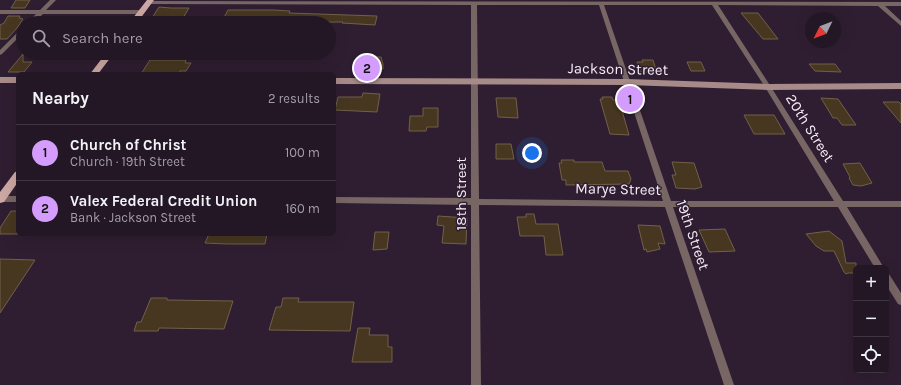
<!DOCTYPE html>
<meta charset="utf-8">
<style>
:root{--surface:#231625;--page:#2f2332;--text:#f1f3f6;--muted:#a39fa7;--line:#403542;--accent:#d49cfc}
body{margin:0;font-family:Karla,sans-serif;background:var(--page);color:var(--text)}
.controls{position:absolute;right:12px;bottom:12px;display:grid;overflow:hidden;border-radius:6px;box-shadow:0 4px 16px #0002}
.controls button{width:36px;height:36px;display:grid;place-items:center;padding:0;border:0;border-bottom:1px solid var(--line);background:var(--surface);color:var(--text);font:20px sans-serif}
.compass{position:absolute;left:805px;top:12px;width:36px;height:36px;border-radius:50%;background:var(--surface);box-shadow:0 4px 16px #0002;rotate:227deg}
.you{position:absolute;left:532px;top:153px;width:14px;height:14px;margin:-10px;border:3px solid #fff;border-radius:50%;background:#1a73e8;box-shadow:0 0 0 6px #1a73e833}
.badge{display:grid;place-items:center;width:26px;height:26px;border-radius:50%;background:var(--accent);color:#111;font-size:13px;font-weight:700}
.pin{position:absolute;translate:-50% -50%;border:2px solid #fff;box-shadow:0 1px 4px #0006}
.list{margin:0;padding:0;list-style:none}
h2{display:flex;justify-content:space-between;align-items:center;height:52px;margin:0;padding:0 16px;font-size:17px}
h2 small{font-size:13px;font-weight:400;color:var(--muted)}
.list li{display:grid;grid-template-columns:26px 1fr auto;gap:12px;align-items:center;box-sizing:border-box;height:56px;padding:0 16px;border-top:1px solid var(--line)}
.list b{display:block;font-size:15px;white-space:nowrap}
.list p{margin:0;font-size:13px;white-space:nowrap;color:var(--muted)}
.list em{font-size:13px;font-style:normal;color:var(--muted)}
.icon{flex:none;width:22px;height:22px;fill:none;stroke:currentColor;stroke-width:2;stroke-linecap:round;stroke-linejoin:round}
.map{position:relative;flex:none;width:901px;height:385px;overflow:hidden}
.search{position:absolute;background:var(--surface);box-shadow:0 4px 16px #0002;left:16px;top:16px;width:320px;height:44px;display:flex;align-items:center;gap:10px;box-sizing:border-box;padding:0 14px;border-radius:22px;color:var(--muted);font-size:15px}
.panel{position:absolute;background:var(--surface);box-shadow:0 4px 16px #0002;left:16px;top:72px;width:320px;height:164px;border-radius:6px}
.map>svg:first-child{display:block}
.building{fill:#473721;stroke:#716049}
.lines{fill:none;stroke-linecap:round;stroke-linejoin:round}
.street{fill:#786665;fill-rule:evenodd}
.secondary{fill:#a78b89;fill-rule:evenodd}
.primary{fill:#cca8a4;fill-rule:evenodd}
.labels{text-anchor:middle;stroke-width:3;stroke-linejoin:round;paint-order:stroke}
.street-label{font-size:15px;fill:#f5eaf6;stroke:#2f1e31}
</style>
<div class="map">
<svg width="901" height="385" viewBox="0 0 901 385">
<rect width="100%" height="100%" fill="#2f1e31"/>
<g class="building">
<polygon points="16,0 30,0 25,8 11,8"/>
<polygon points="159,7 171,8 189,8 180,23 160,23 163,18 152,18"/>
<polygon points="228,10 273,10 290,11 289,13 377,16 375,25 342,23 343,22 221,23"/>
<polygon points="741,13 758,13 778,39 763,39"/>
<polygon points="8,16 20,16 19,18 23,19 17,28 7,39 0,39 0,25 4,23"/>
<polygon points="23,54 23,62 32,62 24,72 8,72"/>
<polygon points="366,57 381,57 383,64 383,69 378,69 379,71 365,72"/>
<polygon points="150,60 186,60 185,63 191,63 186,71 180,71 179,74 141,74"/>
<polygon points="642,60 653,60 657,73 640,72 637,62 643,62"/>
<polygon points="687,62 701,62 705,71 691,71"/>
<polygon points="809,64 835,64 841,72 815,71"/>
<polygon points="363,93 380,94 377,112 335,110 338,97 362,97"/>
<polygon points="602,97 612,97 613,100 619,100 629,135 610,134 600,99 603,99"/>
<polygon points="496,98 516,98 518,118 498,117"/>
<polygon points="821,98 838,99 856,125 842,125 837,118 833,118"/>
<polygon points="883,102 899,102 901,104 901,123"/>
<polygon points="423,108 438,108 438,127 427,127 426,131 409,131 410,116 423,116"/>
<polygon points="744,115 774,115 785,134 754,134"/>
<polygon points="496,144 511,144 514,159 496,159"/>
<polygon points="561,160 574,160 574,162 602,162 605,171 628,171 631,179 629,184 566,185 566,180 562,180 559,163 562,163"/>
<polygon points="672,162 694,163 702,187 695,189 676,188 672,175 676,175"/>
<polygon points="860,163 872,183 861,186 853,185 849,178 850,177 843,164"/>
<polygon points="11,211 18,211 18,234 0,234 0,228"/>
<polygon points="526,214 534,214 536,224 558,224 563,255 546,255 544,236 520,236 517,217 526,217"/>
<polygon points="438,216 467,218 466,244 442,243 444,226 437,225"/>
<polygon points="638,225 660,226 665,244 658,243 660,249 647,252 646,249 644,250"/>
<polygon points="725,229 735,251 709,252 699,230"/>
<polygon points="829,231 842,241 846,263 856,263 856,273 848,273 846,274 844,272 834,251 824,251 816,246 806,234"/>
<polygon points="375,232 389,232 387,249 373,250"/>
<polygon points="209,234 267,234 265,244 226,244 205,243"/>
<polygon points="0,259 35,260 0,313"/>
<polygon points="151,298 167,298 167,300 233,301 224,329 159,328 158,331 134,331 137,322 141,322"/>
<polygon points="283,298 299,298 298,302 354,302 350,331 269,330 276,307 281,307"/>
<polygon points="358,328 370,328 369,335 388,335 388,347 392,347 392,362 352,362"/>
</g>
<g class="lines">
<g class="street">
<polygon points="50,0 56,0 46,10 141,10 144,12 141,14 43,14 33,23 27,23 36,14 0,14 0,10 40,10"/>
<path d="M147,1L901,2V6H885L901,21V26L878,6L718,5L771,87L843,201H901V207H847L884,268H875L838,207H673L734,385H724L665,207L479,205L481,385H471V205L334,203V197L471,198V5L149,4L147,3ZM477,5H599L663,201L479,199ZM604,5H712L765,87L834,201H671Z"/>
<polygon points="23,28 23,33 2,54 0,55 0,50 21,29"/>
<rect x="0" y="196" width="18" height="6"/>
<polygon points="886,273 889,274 901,293 901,305 898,304 886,285"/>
</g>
<g class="secondary">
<rect x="0" y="77" width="18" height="6"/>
<polygon points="334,78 627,79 768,84 901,83 901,89 768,90 627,85 334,84"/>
</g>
<g class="primary">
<polygon points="147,0 154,0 137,23 129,23"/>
<polygon points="106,53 114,53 98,74 90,74"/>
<polygon points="18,171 18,182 4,202 0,203 0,192 15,172"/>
</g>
</g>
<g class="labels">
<g class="street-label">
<text transform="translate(618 69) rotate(1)" y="5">Jackson Street</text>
<text transform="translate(810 128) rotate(58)" y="5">20th Street</text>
<text transform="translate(618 189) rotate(1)" y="5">Marye Street</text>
<text transform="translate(461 194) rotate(-90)" y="5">18th Street</text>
<text transform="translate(693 235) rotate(71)" y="5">19th Street</text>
</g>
</g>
</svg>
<div class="controls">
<button>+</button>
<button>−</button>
<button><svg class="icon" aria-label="locate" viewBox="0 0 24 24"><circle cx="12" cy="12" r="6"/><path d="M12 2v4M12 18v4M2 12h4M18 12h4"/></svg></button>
</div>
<svg class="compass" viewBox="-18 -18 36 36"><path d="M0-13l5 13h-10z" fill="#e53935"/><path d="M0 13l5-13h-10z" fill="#a39fa7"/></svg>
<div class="you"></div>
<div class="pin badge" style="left:630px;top:99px">1</div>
<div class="pin badge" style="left:367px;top:68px">2</div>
<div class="search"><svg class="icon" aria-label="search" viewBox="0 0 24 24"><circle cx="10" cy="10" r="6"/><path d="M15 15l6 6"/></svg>Search here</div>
<section class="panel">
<h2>Nearby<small>2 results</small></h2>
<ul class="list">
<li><span class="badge">1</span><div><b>Church of Christ</b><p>Church · 19th Street</p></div><em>100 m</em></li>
<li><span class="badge">2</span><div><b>Valex Federal Credit Union</b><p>Bank · Jackson Street</p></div><em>160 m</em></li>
</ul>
</section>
</div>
